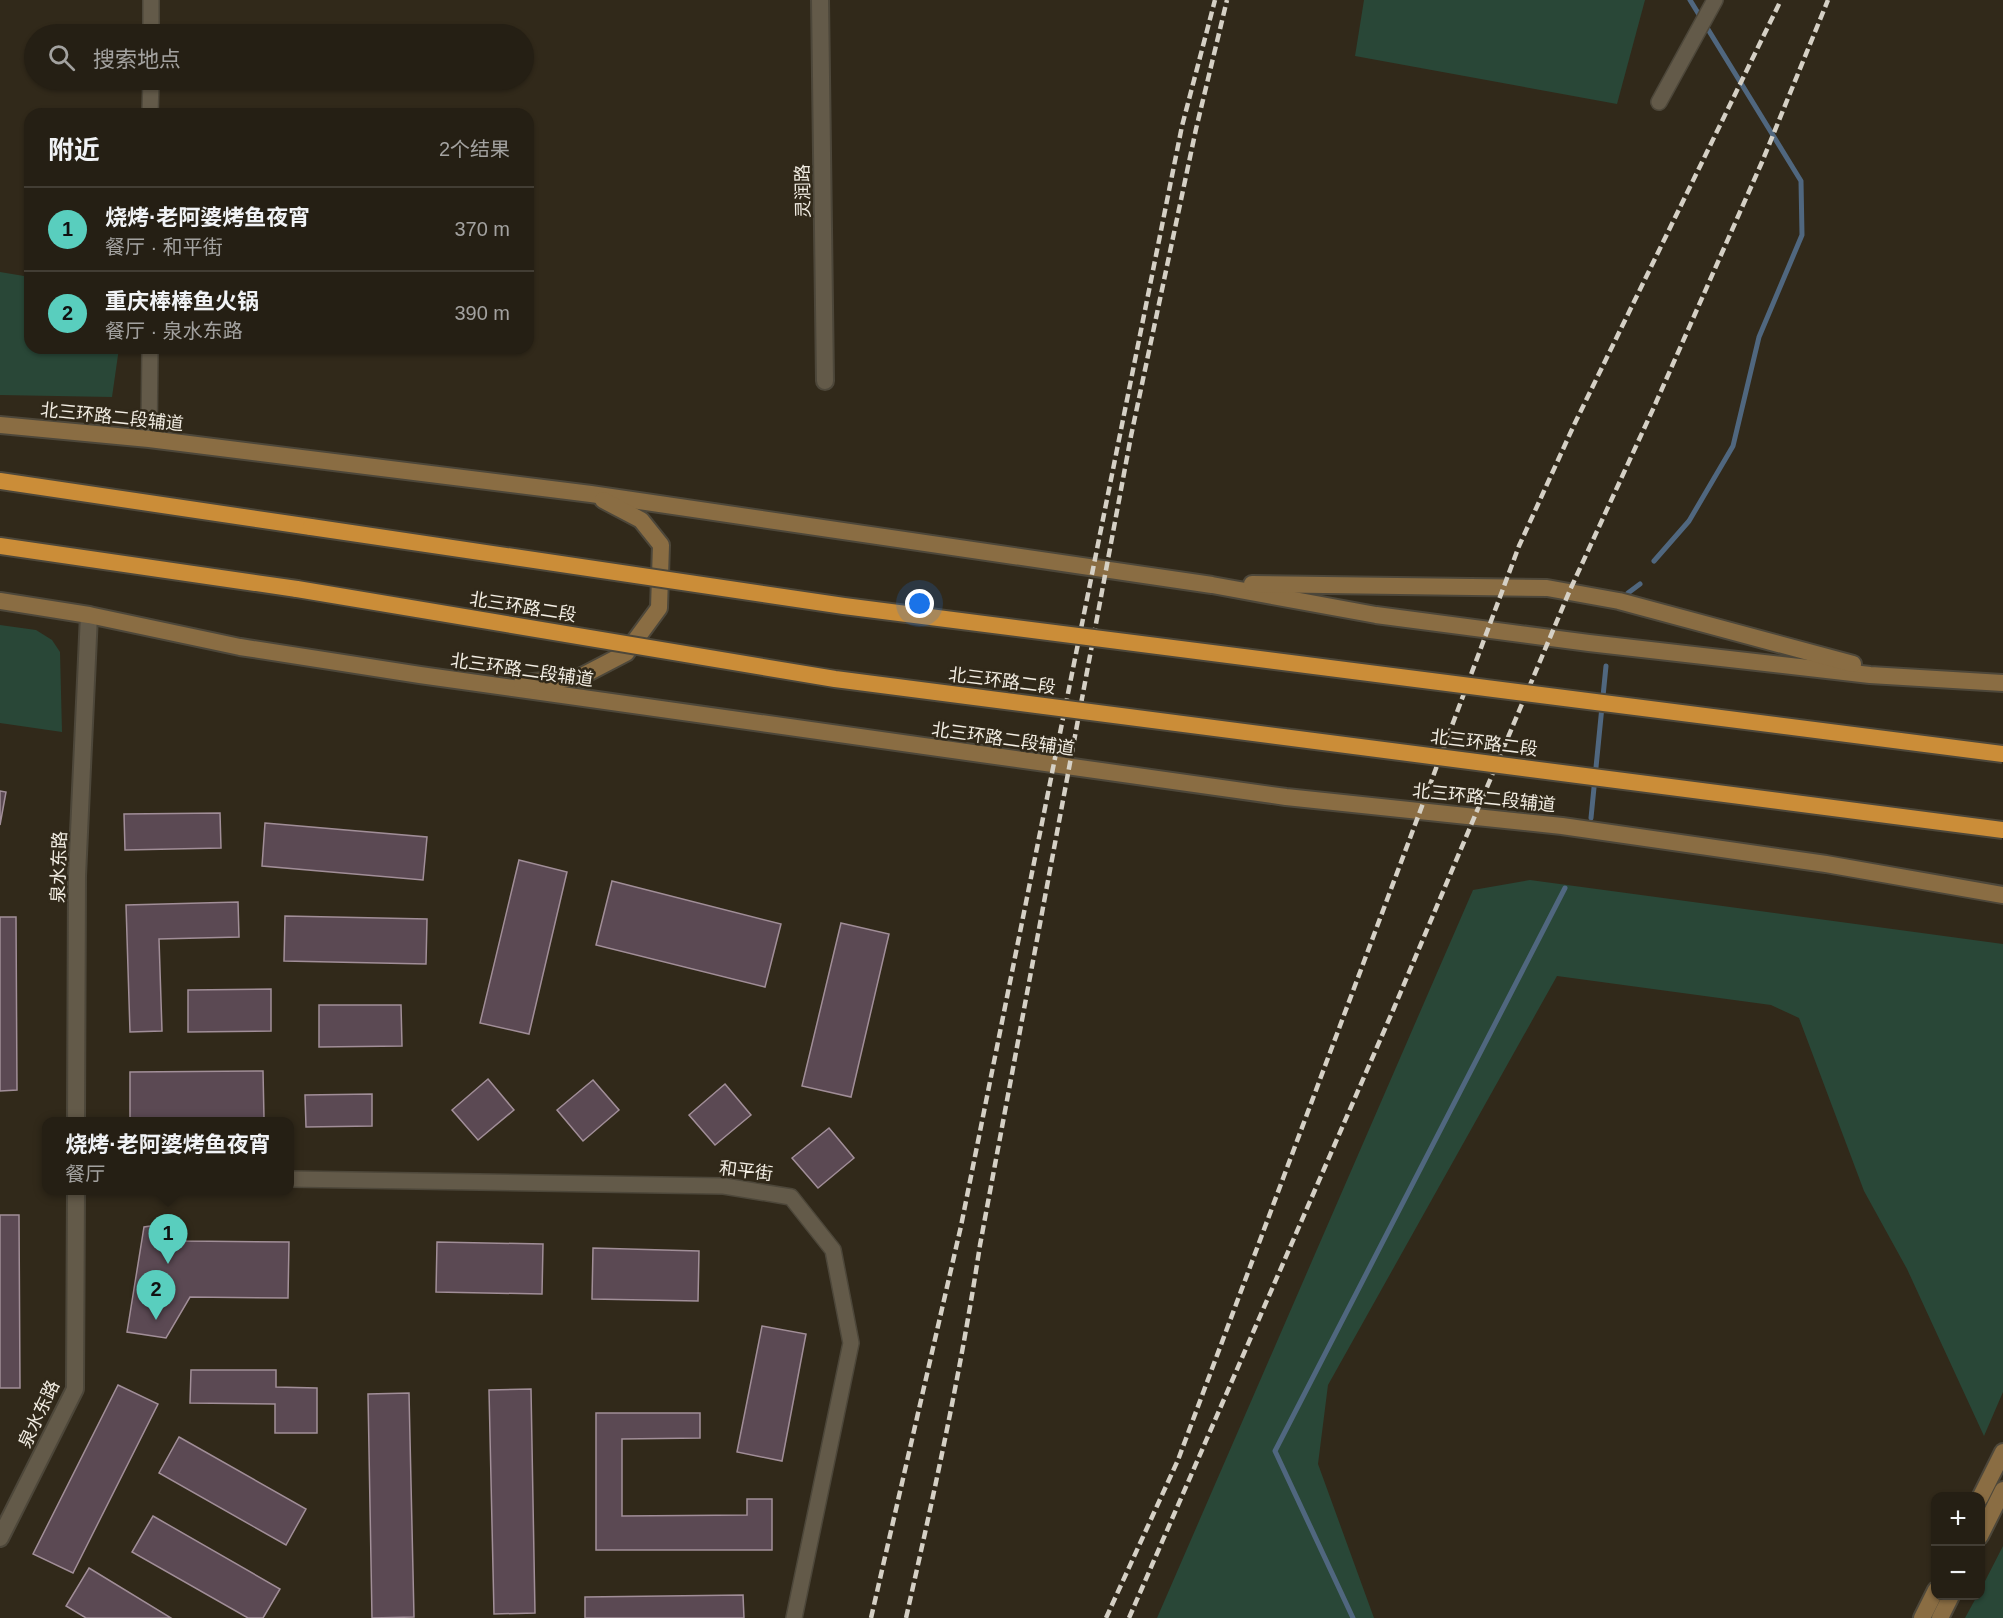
<!DOCTYPE html>
<html lang="zh">
<meta charset="utf-8">
<style>
:root{--surface:#251f14;--page:#2d271d;--text:#f1f3f6;--muted:#a3a2a0;--line:#423d34;--accent:#59cebe}
body{margin:0;font-family:Helvetica,"Noto Sans SC",sans-serif;background:var(--page);color:var(--text)}
.controls{position:absolute;right:18px;bottom:18px;display:grid;overflow:hidden;border-radius:12px;box-shadow:0 2px 4px #0004}
.controls button{width:54px;height:54px;display:grid;place-items:center;padding:0;border:0;border-bottom:2px solid var(--line);background:var(--surface);color:var(--text);font:30px sans-serif}
.you{position:absolute;left:920px;top:604px;width:21px;height:21px;margin:-15px;border:4px solid #fff;border-radius:50%;background:#1a73e8;box-shadow:0 0 0 9px #1a73e833}
.badge{display:grid;place-items:center;width:39px;height:39px;border-radius:50%;background:var(--accent);color:#111;font-size:20px;font-weight:700}
.pin{position:absolute;translate:-50% -50px;filter:drop-shadow(0 2px 3px #0008)}
.pin::after{content:'';position:absolute;top:32px;width:21px;height:18px;background:inherit;clip-path:polygon(0 0,100% 0,50% 100%)}
.popup{position:absolute;left:42px;top:1117px;width:252px;height:78px;box-sizing:border-box;display:grid;place-content:center;border-radius:12px;background:var(--surface);filter:drop-shadow(0 2px 4px #0005);font-size:20px;white-space:nowrap;color:var(--muted)}
.popup b{font-size:22px;color:var(--text)}
.popup::after{content:'';position:absolute;left:50%;top:100%;margin-left:-12px;border:12px solid transparent;border-top-color:var(--surface)}
.list{margin:0;padding:0;list-style:none}
h2{display:flex;justify-content:space-between;align-items:center;height:78px;margin:0;padding:0 24px;font-size:26px}
h2 small{font-size:20px;font-weight:400;color:var(--muted)}
.list li{display:grid;grid-template-columns:39px 1fr auto;gap:18px;align-items:center;box-sizing:border-box;height:84px;padding:0 24px;border-top:2px solid var(--line)}
.list b{display:block;font-size:22px;white-space:nowrap}
.list p{margin:0;font-size:20px;white-space:nowrap;color:var(--muted)}
.list em{font-size:20px;font-style:normal;color:var(--muted)}
.icon{flex:none;width:33px;height:33px;fill:none;stroke:currentColor;stroke-width:2;stroke-linecap:round;stroke-linejoin:round}
.map{position:relative;flex:none;width:2003px;height:1618px;overflow:hidden}
.search{position:absolute;background:var(--surface);box-shadow:0 2px 4px #0004;left:24px;top:24px;width:510px;height:66px;display:flex;align-items:center;gap:15px;box-sizing:border-box;padding:0 21px;border-radius:33px;color:var(--muted);font-size:22px}
.panel{position:absolute;background:var(--surface);box-shadow:0 2px 4px #0004;left:24px;top:108px;width:510px;height:246px;border-radius:18px}
.map>svg:first-child{display:block}
.green{fill:#294737}
.lines{fill:none;stroke-linecap:round;stroke-linejoin:round}
.stream{stroke:#50677f;stroke-width:5}
.building{fill:#5b4953;stroke:#a18e98;stroke-width:1.5}
.minor-casing{stroke:#4d473a;stroke-width:18}
.tertiary-casing{stroke:#4d473a;stroke-width:20}
.secondary-casing{stroke:#4d473a;stroke-width:20}
.trunk-casing{stroke:#4d473a;stroke-width:20}
.minor{stroke:#635a49;stroke-width:15}
.tertiary{stroke:#635a49;stroke-width:16}
.secondary{stroke:#8a6d43;stroke-width:16}
.trunk{stroke:#cb8d38;stroke-width:16}
.rail{stroke:#d5d0c5;stroke-width:4.5;stroke-dasharray:9 4.5;stroke-linecap:butt}
.trunk-bridge-casing{stroke:#4d473a;stroke-width:20;stroke-linecap:butt}
.trunk-bridge{stroke:#cb8d38;stroke-width:16}
.labels{text-anchor:middle;stroke-width:5;stroke-linejoin:round;paint-order:stroke}
.street-label{font-size:18px;fill:#f2ede3;stroke:#31291a}
</style>
<div class="map">
<svg width="2003" height="1618" viewBox="0 0 2003 1618">
<rect width="100%" height="100%" fill="#31291a"/>
<g class="green">
<polygon points="1364,0 1645,0 1617,104 1355,56"/>
<polygon points="0,272 30,277 30,348 119,348 112,397 0,395"/>
<polygon points="0,625 36,630 52,640 60,652 62,732 0,723"/>
<polygon points="1530,880 2003,944 2003,1392 1984,1436 1907,1269 1864,1191 1799,1018 1771,1005 1557,976 1328,1385 1318,1464 1374,1618 1157,1618 1473,890"/>
<polygon points="2003,1546 2003,1618 1965,1618 1977,1596 1980,1596 1981,1589"/>
</g>
<g class="lines">
<g class="stream">
<polyline points="1654,561 1689,521 1733,446 1759,337 1802,235 1801,181 1690,0"/>
<polyline points="1628,593 1640,584"/>
<polyline points="1591,818 1606,666"/>
<polyline points="1353,1618 1275,1451 1565,888"/>
</g>
</g>
<g class="building">
<polygon points="0,791 6,792 0,825"/>
<polygon points="220,813 221,848 125,850 124,814"/>
<polygon points="265,823 427,837 423,880 262,866"/>
<polygon points="519,860 567,872 529,1034 480,1023"/>
<polygon points="612,881 781,924 765,987 596,945"/>
<polygon points="238,902 239,937 159,939 162,1031 130,1032 126,905"/>
<polygon points="285,916 427,919 426,964 284,961"/>
<polygon points="0,917 16,917 17,1090 0,1091"/>
<polygon points="841,923 889,934 851,1097 802,1086"/>
<polygon points="271,989 271,1031 188,1032 188,990"/>
<polygon points="319,1005 401,1005 402,1046 319,1047"/>
<polygon points="263,1071 264,1118 130,1119 130,1072"/>
<polygon points="488,1079 514,1110 478,1140 452,1110"/>
<polygon points="593,1080 619,1110 583,1141 557,1110"/>
<polygon points="725,1084 751,1115 715,1145 689,1115"/>
<polygon points="372,1094 372,1126 306,1127 305,1095"/>
<polygon points="829,1128 854,1158 818,1188 792,1158"/>
<polygon points="0,1215 19,1215 20,1388 0,1388"/>
<polygon points="171,1223 186,1241 289,1242 288,1298 190,1297 166,1338 127,1332 144,1227"/>
<polygon points="437,1242 543,1244 542,1294 436,1292"/>
<polygon points="593,1248 699,1251 698,1301 592,1299"/>
<polygon points="762,1326 806,1334 782,1461 737,1452"/>
<polygon points="191,1370 276,1370 276,1387 317,1388 317,1433 275,1433 275,1404 190,1403"/>
<polygon points="118,1385 158,1404 73,1573 33,1554"/>
<polygon points="531,1389 535,1613 494,1614 489,1390"/>
<polygon points="409,1393 414,1617 372,1618 368,1394"/>
<polygon points="596,1413 700,1413 700,1438 622,1439 622,1516 747,1515 747,1499 772,1499 772,1550 596,1550"/>
<polygon points="179,1437 306,1509 286,1545 159,1473"/>
<polygon points="153,1516 280,1589 263,1618 248,1618 132,1552"/>
<polygon points="89,1568 171,1618 86,1618 66,1606"/>
<polygon points="743,1595 744,1618 585,1618 585,1597"/>
</g>
<g class="lines">
<g class="minor-casing">
<g id="minor">
<polyline points="151,34 151,0"/>
<polyline points="1659,102 1715,0"/>
<polyline points="150,114 151,80"/>
<polyline points="149,439 150,348"/>
<polyline points="290,1179 724,1186 791,1197 833,1250 851,1343 794,1618"/>
</g>
</g>
<g class="tertiary-casing">
<g id="tertiary">
<polyline points="820,0 825,381"/>
<polyline points="76,1122 77,876 89,615"/>
<polyline points="0,1538 75,1389 76,1190"/>
</g>
</g>
<g class="secondary-casing">
<g id="secondary">
<polyline points="0,425 149,439 591,494 1212,585 1376,615 1589,643 1870,675 2003,683"/>
<polyline points="1252,584 1547,588 1619,601 1853,664"/>
<polyline points="0,601 89,615 240,647 420,675 1286,797 1562,826 1826,864 2003,895"/>
<polyline points="522,683 578,678 626,653 659,608 661,545 641,520 603,500"/>
<polyline points="1980,1498 2003,1452"/>
<polyline points="1980,1536 2003,1490"/>
<polyline points="1922,1618 1936,1590"/>
<polyline points="1940,1618 1951,1596"/>
</g>
</g>
<g class="trunk-casing">
<g id="trunk">
<polyline points="0,481 311,527"/>
<polyline points="0,546 297,589"/>
</g>
</g>
<use href="#minor" class="minor"/>
<use href="#tertiary" class="tertiary"/>
<use href="#secondary" class="secondary"/>
<use href="#trunk" class="trunk"/>
<g class="rail">
<polyline points="871,1618 961,1226 1182,126 1215,0"/>
<path d="M906,1618C934,1494 961,1371 980,1245L1131,436L1196,129L1227,0"/>
<polyline points="1106,1618 1178,1460 1519,546 1574,425 1781,0"/>
<polyline points="1129,1618 1394,1008 1570,590 1654,407 1762,162 1828,0"/>
</g>
<g class="trunk-bridge-casing">
<g id="trunk-bridge">
<polyline points="311,527 844,606 2003,754"/>
<polyline points="297,589 835,679 2003,830"/>
</g>
</g>
<use href="#trunk-bridge" class="trunk-bridge"/>
</g>
<g class="labels">
<g class="street-label">
<text transform="translate(803 191) rotate(-91)" y="6">灵润路</text>
<text transform="translate(112 417) rotate(6)" y="6">北三环路二段辅道</text>
<text transform="translate(523 607) rotate(9)" y="6">北三环路二段</text>
<text transform="translate(522 670) rotate(8)" y="6">北三环路二段辅道</text>
<text transform="translate(1002 681) rotate(7)" y="6">北三环路二段</text>
<text transform="translate(1003 739) rotate(8)" y="6">北三环路二段辅道</text>
<text transform="translate(1484 743) rotate(7)" y="6">北三环路二段</text>
<text transform="translate(1484 798) rotate(6)" y="6">北三环路二段辅道</text>
<text transform="translate(59 867) rotate(-88)" y="6">泉水东路</text>
<text transform="translate(746 1171) rotate(7)" y="6">和平街</text>
<text transform="translate(39 1414) rotate(-65)" y="6">泉水东路</text>
</g>
</g>
</svg>
<div class="controls">
<button>+</button>
<button>−</button>
</div>
<div class="you"></div>
<div class="pin badge" style="left:168px;top:1264px">1</div>
<div class="popup"><b>烧烤·老阿婆烤鱼夜宵</b>餐厅</div>
<div class="pin badge" style="left:156px;top:1320px">2</div>
<div class="search"><svg class="icon" aria-label="search" viewBox="0 0 24 24"><circle cx="10" cy="10" r="6"/><path d="M15 15l6 6"/></svg>搜索地点</div>
<section class="panel">
<h2>附近<small>2个结果</small></h2>
<ul class="list">
<li><span class="badge">1</span><div><b>烧烤·老阿婆烤鱼夜宵</b><p>餐厅 · 和平街</p></div><em>370 m</em></li>
<li><span class="badge">2</span><div><b>重庆棒棒鱼火锅</b><p>餐厅 · 泉水东路</p></div><em>390 m</em></li>
</ul>
</section>
</div>
